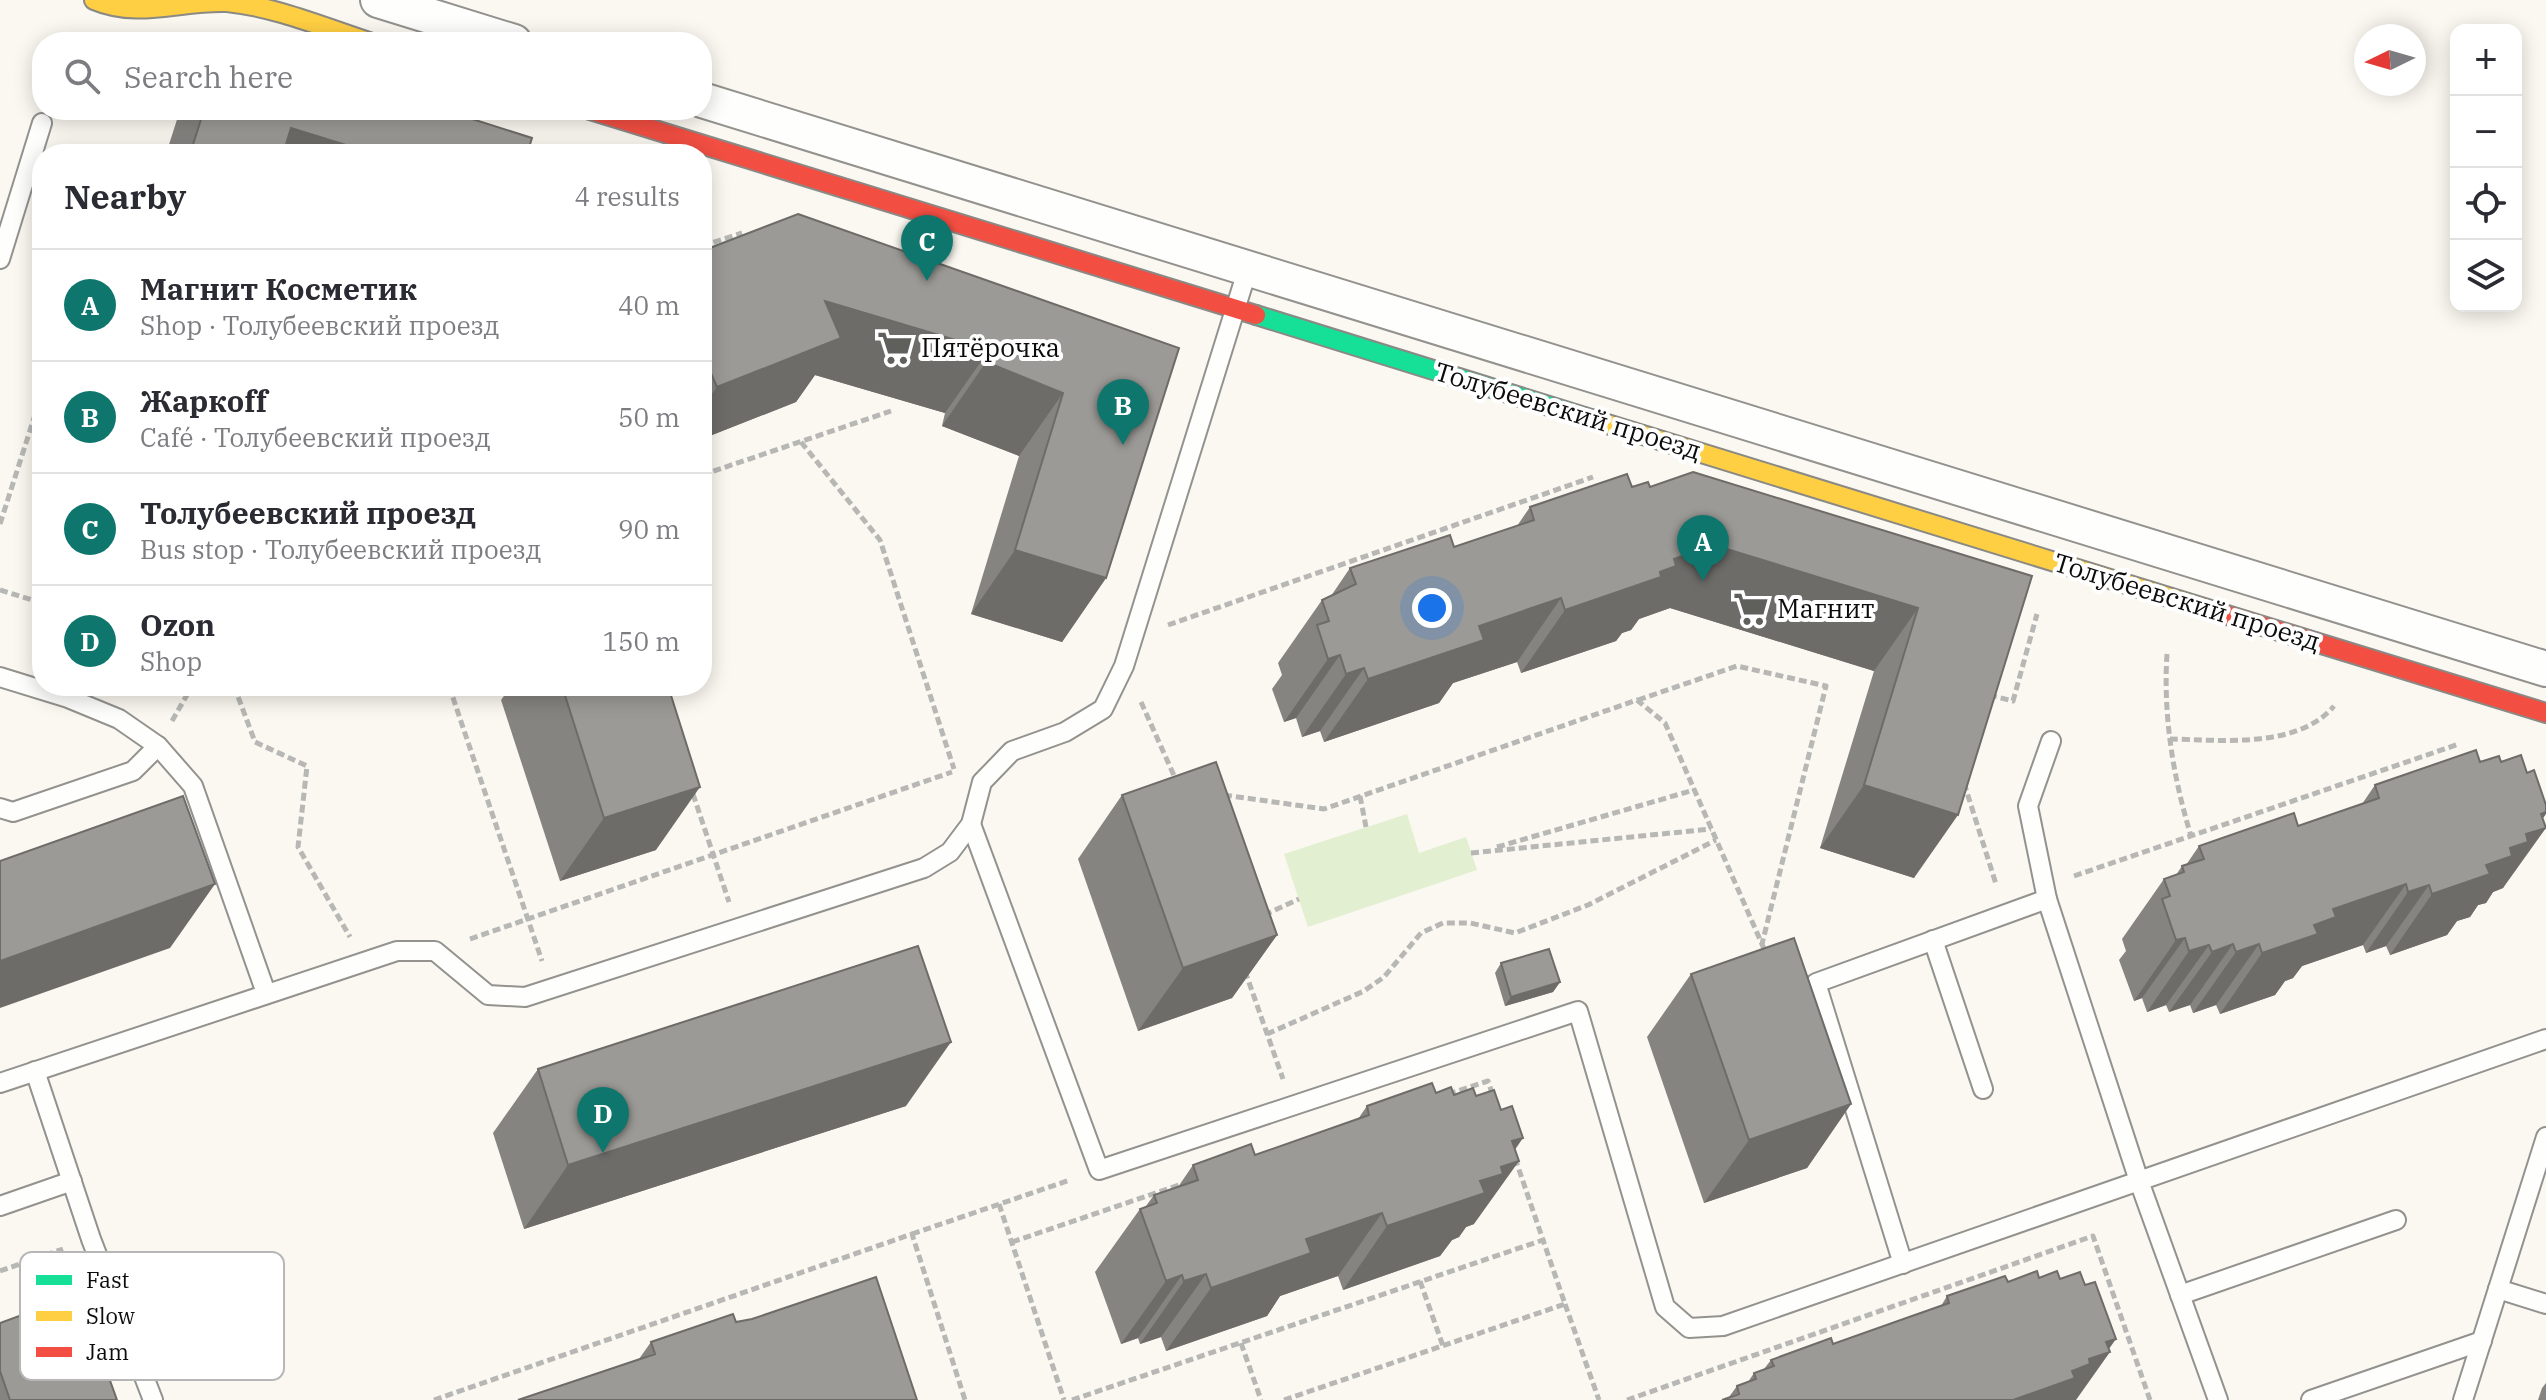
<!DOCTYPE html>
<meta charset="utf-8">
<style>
:root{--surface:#fff;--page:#f7f7f7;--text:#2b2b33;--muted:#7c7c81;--line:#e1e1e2;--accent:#0f766e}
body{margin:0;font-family:"IBM Plex Serif",serif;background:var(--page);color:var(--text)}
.controls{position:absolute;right:24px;top:24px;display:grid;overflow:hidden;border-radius:16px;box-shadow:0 4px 20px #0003}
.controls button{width:72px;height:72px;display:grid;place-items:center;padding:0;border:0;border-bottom:2px solid var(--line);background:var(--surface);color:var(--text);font:40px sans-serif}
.compass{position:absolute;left:2354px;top:24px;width:72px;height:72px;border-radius:50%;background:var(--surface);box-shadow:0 4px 20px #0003;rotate:265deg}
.you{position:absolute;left:1432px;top:608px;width:28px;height:28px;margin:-20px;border:6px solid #fff;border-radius:50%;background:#1a73e8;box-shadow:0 0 0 12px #1a73e833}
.badge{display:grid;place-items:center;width:52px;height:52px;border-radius:50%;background:var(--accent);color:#fff;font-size:26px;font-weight:700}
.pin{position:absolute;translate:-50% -66px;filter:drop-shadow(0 2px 4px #0008)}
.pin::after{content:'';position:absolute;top:42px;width:28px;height:24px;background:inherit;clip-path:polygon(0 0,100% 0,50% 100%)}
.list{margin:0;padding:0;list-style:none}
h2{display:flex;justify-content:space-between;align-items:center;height:104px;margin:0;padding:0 32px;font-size:34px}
h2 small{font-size:26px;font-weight:400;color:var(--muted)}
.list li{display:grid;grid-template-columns:52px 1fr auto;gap:24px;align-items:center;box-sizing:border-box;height:112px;padding:0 32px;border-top:2px solid var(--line)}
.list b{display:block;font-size:30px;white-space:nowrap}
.list p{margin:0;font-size:26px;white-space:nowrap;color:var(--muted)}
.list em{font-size:26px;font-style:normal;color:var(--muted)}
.icon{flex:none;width:44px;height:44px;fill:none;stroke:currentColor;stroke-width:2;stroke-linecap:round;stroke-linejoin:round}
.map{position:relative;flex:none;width:2546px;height:1400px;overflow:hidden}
.search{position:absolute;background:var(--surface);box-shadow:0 4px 20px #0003;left:32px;top:32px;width:680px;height:88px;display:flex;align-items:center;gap:20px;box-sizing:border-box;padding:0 28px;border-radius:32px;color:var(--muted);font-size:30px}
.panel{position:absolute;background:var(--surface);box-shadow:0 4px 20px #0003;left:32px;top:144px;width:680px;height:552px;border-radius:32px}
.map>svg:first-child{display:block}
.green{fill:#e2efd1}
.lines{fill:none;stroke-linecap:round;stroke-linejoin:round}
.lane-casing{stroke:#93928f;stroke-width:22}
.street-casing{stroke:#93928f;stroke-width:38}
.fast-casing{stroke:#8a8985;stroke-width:22}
.slow-casing{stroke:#8a8985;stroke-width:22}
.jam-casing{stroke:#8a8985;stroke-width:22}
.path{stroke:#b7b7b5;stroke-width:5;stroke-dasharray:8 4;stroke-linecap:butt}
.lane{stroke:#fefefd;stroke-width:18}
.street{stroke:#fefefd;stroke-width:34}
.fast{stroke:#16e098;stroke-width:18}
.slow{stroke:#ffcf43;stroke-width:18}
.jam{stroke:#f24e42;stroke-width:18}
.wall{fill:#868481}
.shaded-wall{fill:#6d6c69}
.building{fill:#9c9a96;stroke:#6d6c69;stroke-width:2}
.labels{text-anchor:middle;stroke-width:8;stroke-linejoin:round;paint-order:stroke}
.poi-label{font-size:26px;fill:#0c0c0c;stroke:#fff;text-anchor:start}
.street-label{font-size:26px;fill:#0c0c0c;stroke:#fff}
.key{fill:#fff;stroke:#b6b6b6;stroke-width:2}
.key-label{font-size:22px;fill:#0c0c0c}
</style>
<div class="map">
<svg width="2546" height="1400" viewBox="0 0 2546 1400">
<rect width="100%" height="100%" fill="#faf8f0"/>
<polygon class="green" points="1407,814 1419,853 1466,837 1477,870 1308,927 1284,854"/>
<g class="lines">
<g class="lane-casing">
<g id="lane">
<polyline points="0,259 42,123"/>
<polyline points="0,677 68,698 119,719 158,746 193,786 266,993"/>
<polyline points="0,808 13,812 133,771 158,746"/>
<polyline points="971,824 1099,1170 1578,1011 1665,1307 1689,1328 1723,1326 2546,1039"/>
<polyline points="2047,899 2028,806 2051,741"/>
<polyline points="1933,940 1983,1089"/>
<polyline points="35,1071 91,1239 153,1400"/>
<polyline points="0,1083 397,951 435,951 488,995 525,997 924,868 950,852 971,824 982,782 1012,751 1065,732 1103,709 1124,666 1248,268"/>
<polyline points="0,1206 72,1181"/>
<polyline points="1903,1264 1816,983 2047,899 2139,1181 2218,1400"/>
<polyline points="2498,1289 2546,1304"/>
<polyline points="2180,1295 2396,1220"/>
<polyline points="2311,1400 2482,1341"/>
<polyline points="2463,1400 2546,1137"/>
</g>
</g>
<g class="street-casing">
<g id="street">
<polyline points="378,0 514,42"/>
<polyline points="702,100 2546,669"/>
</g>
</g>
<g class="fast-casing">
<polyline id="fast" points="1256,315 1591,419"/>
</g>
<g class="slow-casing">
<g id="slow">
<path d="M94,0C139,19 181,0 227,2C276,7 323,27 369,42"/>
<polyline points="1591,419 2214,611"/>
</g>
</g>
<g class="jam-casing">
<g id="jam">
<polyline points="590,110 1256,315"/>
<polyline points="2214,611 2546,713"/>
</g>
</g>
<g class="path">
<polyline points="119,154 121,147"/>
<polyline points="702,246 742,233"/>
<polyline points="801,442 880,540 954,769"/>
<polyline points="702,475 891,411"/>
<polyline points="0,524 42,393"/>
<polyline points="0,590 42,603"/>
<polyline points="1168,625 1593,477"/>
<path d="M2167,654C2163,715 2173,777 2191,836"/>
<polyline points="234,686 255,742 307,766 298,847 350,937"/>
<polyline points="449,686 542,961"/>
<polyline points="1989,695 2013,701 2037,614"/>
<polyline points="1638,700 1737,666 1826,686 1762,944"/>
<polyline points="1141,702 1176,780"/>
<polyline points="172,721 192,686"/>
<path d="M2170,739C2221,740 2298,749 2334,706"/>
<polyline points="1964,783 1996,884"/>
<polyline points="693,794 729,902"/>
<polyline points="1224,795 1324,809 1637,700 1665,723 1765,951"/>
<polyline points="1360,796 1366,827"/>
<polyline points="1497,847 1694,790"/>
<polyline points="1471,853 1711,829"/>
<polyline points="2074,876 2459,744"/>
<polyline points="1264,915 1299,899"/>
<polyline points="470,939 952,772"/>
<polyline points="1245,971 1283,1079"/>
<polyline points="1267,1034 1364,991 1384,977 1421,933 1443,923 1470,923 1515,933 1588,905 1716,840"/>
<polyline points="1448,1094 1488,1081 1493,1096"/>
<polyline points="999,1204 1064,1400"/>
<polyline points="912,1234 1070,1180"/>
<polyline points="1012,1242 1185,1183"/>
<polyline points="0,1271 63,1249"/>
<polyline points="1420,1281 1443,1346"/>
<polyline points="1565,1304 1599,1400"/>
<polyline points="1241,1343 1261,1400"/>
<polyline points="434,1400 912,1234 965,1400"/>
<polyline points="1072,1400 1543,1240 1515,1158"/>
<polyline points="1284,1400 1565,1304 1543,1240"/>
<polyline points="1627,1400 2093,1236 2150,1400"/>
</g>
<use href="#lane" class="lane"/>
<use href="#street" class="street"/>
<use href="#fast" class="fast"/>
<use href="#slow" class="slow"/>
<use href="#jam" class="jam"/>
</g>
<g class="wall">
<polygon points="180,110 444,110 527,154 166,154"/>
<polygon points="702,251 1179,348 1106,578 1062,642 971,614 1019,456 942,426 945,413 815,375 796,402 702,439"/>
<polygon points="1632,487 1650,487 2032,576 1914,878 1820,848 1874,671 1670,608 1639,619 1631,630 1622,633 1616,641 1521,673 1517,662 1453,683 1439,703 1324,742 1320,731 1302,737 1296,718 1284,722 1272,689 1282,675 1278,663 1322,600 1331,596 1350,568 1454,547 1517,526 1530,507"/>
<polygon points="511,686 668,686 656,850 560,881 501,700"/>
<polygon points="2480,762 2501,762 2543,819 2503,888 2493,892 2486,903 2478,905 2470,917 2457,921 2447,935 2390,955 2386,946 2366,953 2363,945 2302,966 2293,978 2285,981 2275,995 2220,1014 2216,1005 2193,1013 2190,1005 2169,1012 2166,1005 2147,1012 2142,998 2134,1001 2119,960 2126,951 2122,939 2164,879 2176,875 2182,866 2186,865 2199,846 2298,826 2362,804 2375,785"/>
<polygon points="1122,795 1277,935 1232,998 1138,1031 1078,859"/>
<polygon points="1501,963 1560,982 1553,992 1505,1006 1495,973"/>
<polygon points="1691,974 1851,1104 1807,1168 1704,1203 1647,1037"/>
<polygon points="538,1069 906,1106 524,1229 493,1133"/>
<polygon points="1436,1093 1476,1096 1474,1224 1466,1227 1459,1237 1452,1240 1440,1256 1343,1290 1338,1276 1280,1296 1267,1316 1166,1351 1161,1337 1140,1344 1138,1338 1121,1344 1095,1272 1140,1209 1146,1206 1154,1195 1178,1187 1193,1165 1255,1155 1358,1119 1367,1106"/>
<polygon points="2008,1282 1729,1397 1737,1386 1748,1382 1754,1373 1764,1369 1771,1360 1833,1344 1941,1306 1947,1296"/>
<polygon points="736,1322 639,1359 651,1342"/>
<polygon points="0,1323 117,1400 0,1400"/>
<polygon points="2546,1383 2546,1400 2538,1400 2542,1388"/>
</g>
<g class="shaded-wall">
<polygon points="291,128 375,154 272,154"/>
<polygon points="825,301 989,350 945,413 815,375 796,402 702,439 702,408 717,387"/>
<polygon points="986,362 1063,393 1019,456 942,426"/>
<polygon points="710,371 702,383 702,374"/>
<polygon points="1714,545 1918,608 1874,671 1670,608 1639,619 1631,630 1622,633 1616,641 1521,673 1565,610 1660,572 1674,559"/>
<polygon points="1015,550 1106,578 1062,642 971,614"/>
<polygon points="1561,598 1517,662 1453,683 1439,703 1324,742 1368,679 1479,626"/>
<polygon points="1340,655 1296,718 1284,722 1328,659"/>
<polygon points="1364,668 1320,731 1302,737 1346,674"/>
<polygon points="1864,785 1958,815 1914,878 1820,848"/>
<polygon points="700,787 656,850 560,881 604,818"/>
<polygon points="2546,812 2546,814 2533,832 2546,828 2503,888 2493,892 2486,903 2478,905 2470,917 2457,921 2447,935 2390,955 2432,894 2486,865 2510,848 2541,814"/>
<polygon points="215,884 170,948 0,1008 0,961"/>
<polygon points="2406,884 2363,945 2302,966 2293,978 2285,981 2275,995 2220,1014 2262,953 2314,925 2333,909"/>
<polygon points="2429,885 2386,946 2366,953 2408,892"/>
<polygon points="1277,935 1232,998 1138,1031 1183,968"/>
<polygon points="2185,938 2142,998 2134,1001 2176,940"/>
<polygon points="2233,944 2190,1005 2169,1012 2212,952"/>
<polygon points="2259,944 2216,1005 2193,1013 2236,952"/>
<polygon points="2209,945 2166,1005 2147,1012 2189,951"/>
<polygon points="1560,982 1553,992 1505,1006 1511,997"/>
<polygon points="951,1042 906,1106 524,1229 568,1165"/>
<polygon points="1851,1104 1807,1168 1704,1203 1749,1140"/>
<polygon points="1523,1138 1503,1167 1519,1161 1474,1224 1466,1227 1459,1237 1452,1240 1440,1256 1343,1290 1387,1226 1512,1141"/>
<polygon points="1382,1213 1338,1276 1280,1296 1267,1316 1166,1351 1211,1288 1306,1239"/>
<polygon points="1206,1274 1161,1337 1140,1344 1184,1281"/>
<polygon points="1182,1275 1138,1338 1121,1344 1166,1281"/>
<polygon points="2116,1339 2106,1353 2110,1352 2076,1400 2013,1400 2072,1371 2089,1359 2106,1342"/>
</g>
<g class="building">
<polygon points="204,110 444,110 532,138 527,154 375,154 291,128 283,154 190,154"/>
<polygon points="798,214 1179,348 1106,578 1015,550 1063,393 986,362 989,350 825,301 841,338 717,387 710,371 702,374 702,251"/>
<polygon points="1693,472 2032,576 1958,815 1864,785 1918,608 1714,545 1674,559 1676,566 1660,572 1661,577 1565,610 1561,598 1479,626 1484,640 1368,679 1364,668 1346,674 1340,655 1328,659 1317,625 1329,621 1322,600 1356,584 1350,568 1450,535 1454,547 1534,520 1530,507 1627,474 1632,487 1648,482 1650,487"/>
<polygon points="562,686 668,686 700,787 604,818"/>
<polygon points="2476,750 2480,762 2499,756 2501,762 2521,755 2527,773 2534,770 2546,805 2546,812 2541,814 2546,828 2526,834 2528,842 2510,848 2512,856 2486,865 2490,874 2432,894 2429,885 2408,892 2406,884 2333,909 2336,917 2314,925 2318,934 2262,953 2259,944 2236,952 2233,944 2212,952 2209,945 2189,951 2185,938 2176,940 2162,899 2170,896 2164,879 2184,872 2182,866 2204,859 2199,846 2294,813 2298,826 2379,798 2375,785"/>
<polygon points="1216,762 1277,935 1183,968 1122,795"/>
<polygon points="183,796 215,884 0,961 0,861"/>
<polygon points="1794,938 1851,1104 1749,1140 1691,974"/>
<polygon points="918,946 951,1042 568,1165 538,1069"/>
<polygon points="1549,949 1560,982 1511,997 1501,963"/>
<polygon points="1432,1083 1436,1093 1451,1087 1454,1095 1473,1088 1476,1096 1494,1090 1501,1110 1512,1106 1523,1138 1512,1141 1519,1161 1501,1167 1503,1174 1480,1181 1485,1193 1387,1226 1382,1213 1306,1239 1311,1253 1211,1288 1206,1274 1184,1281 1182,1275 1166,1281 1140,1209 1157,1203 1154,1195 1198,1180 1193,1165 1251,1144 1255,1155 1369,1115 1367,1106"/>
<polygon points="2037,1271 2039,1278 2057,1271 2060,1279 2080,1272 2085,1285 2095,1282 2116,1339 2106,1342 2110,1352 2089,1359 2090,1364 2072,1371 2075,1378 2013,1400 1722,1400 1739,1394 1737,1386 1756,1379 1754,1373 1774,1366 1771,1360 1831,1338 1833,1344 1912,1316 1949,1303 1947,1296 2005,1276 2008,1282"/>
<polygon points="876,1277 917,1400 518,1400 655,1354 651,1342 733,1314 736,1322 752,1319"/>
<polygon points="79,1294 117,1400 10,1400 0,1371 0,1323"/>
</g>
<defs>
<g id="supermarket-bare" transform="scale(2.76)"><path d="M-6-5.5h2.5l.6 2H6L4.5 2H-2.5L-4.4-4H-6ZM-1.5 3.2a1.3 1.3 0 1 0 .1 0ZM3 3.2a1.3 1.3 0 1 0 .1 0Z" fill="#5f5f5c" stroke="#fff" stroke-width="2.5" paint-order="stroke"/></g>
</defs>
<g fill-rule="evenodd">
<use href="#supermarket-bare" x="895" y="348"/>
<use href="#supermarket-bare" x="1751" y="609"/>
</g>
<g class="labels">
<g class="poi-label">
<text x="921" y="357">Пятёрочка</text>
<text x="1777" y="618">Магнит</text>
</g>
<g class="street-label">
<text transform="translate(1568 411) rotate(17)" y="9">Толубеевский проезд</text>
<text transform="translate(2187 602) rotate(17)" y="9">Толубеевский проезд</text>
</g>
</g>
<rect x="20" y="1252" width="264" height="128" rx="12" class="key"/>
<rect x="36" y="1275" width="36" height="10" fill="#16e098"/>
<rect x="36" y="1311" width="36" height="10" fill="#ffcf43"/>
<rect x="36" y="1347" width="36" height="10" fill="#f24e42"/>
<g class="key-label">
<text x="86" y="1288">Fast</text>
<text x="86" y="1324">Slow</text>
<text x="86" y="1360">Jam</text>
</g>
</svg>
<div class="controls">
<button>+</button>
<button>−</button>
<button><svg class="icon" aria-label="locate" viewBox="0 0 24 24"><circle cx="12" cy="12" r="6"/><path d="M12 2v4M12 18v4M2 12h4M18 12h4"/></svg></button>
<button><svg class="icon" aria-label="layers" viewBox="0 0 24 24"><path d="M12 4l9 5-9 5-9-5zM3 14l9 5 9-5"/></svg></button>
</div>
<svg class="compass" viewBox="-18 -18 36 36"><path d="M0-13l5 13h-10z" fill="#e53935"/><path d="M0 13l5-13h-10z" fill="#7c7c81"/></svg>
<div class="you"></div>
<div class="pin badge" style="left:1703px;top:581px">A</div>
<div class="pin badge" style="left:1123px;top:445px">B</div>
<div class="pin badge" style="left:927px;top:281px">C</div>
<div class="pin badge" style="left:603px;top:1153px">D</div>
<div class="search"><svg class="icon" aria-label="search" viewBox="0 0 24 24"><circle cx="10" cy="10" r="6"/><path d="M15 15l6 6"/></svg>Search here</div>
<section class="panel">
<h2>Nearby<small>4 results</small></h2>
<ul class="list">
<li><span class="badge">A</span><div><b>Магнит Косметик</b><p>Shop · Толубеевский проезд</p></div><em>40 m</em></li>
<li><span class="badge">B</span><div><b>Жаркoff</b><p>Café · Толубеевский проезд</p></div><em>50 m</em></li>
<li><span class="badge">C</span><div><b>Толубеевский проезд</b><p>Bus stop · Толубеевский проезд</p></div><em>90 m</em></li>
<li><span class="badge">D</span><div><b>Ozon</b><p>Shop</p></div><em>150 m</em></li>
</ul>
</section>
</div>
